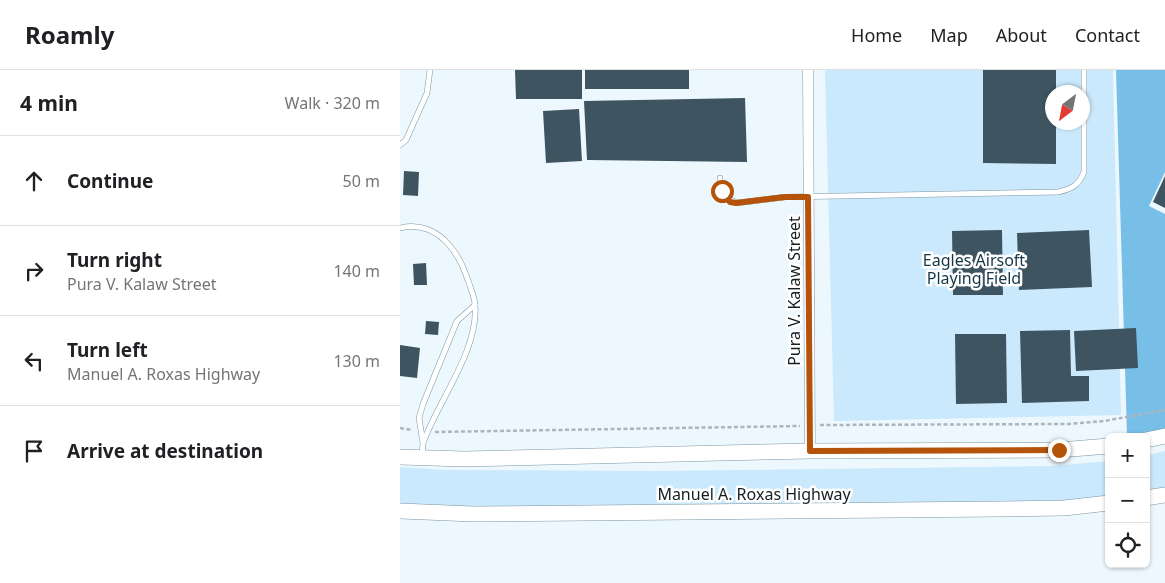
<!DOCTYPE html>
<meta charset="utf-8">
<style>
:root{--surface:#fff;--page:#f6f6f6;--text:#202124;--muted:#757577;--line:#e0e0e0}
body{margin:0;font-family:"Noto Sans",sans-serif;background:var(--page);color:var(--text)}
.controls{position:absolute;right:15px;bottom:15px;display:grid;overflow:hidden;border-radius:8px;box-shadow:0 1px 4px #0004}
.controls button{width:45px;height:45px;display:grid;place-items:center;padding:0;border:0;border-bottom:1px solid var(--line);background:var(--surface);color:var(--text);font:25px sans-serif}
.compass{position:absolute;left:645px;top:15px;width:45px;height:45px;border-radius:50%;background:var(--surface);box-shadow:0 1px 4px #0004;rotate:212deg}
.stop{position:absolute;width:15px;height:15px;margin:-11px;border:4px solid #b45309;border-radius:50%;background:#fff}
.stop.end{background:#b45309;border-color:#fff;box-shadow:0 1px 5px #0008}
.list{margin:0;padding:0;list-style:none}
h2{display:flex;justify-content:space-between;align-items:center;height:65px;margin:0;padding:0 20px;font-size:21px}
h2 small{font-size:16px;font-weight:400;color:var(--muted)}
.list li{display:grid;grid-template-columns:32px 1fr auto;gap:15px;align-items:center;box-sizing:border-box;height:90px;padding:0 20px;border-top:1px solid var(--line)}
.list b{display:block;font-size:19px;white-space:nowrap}
.list p{margin:0;font-size:16px;white-space:nowrap;color:var(--muted)}
.list em{font-size:16px;font-style:normal;color:var(--muted)}
.icon{flex:none;width:28px;height:28px;fill:none;stroke:currentColor;stroke-width:2;stroke-linecap:round;stroke-linejoin:round}
.map{position:relative;flex:none;width:765px;height:513px;overflow:hidden}
header{display:flex;align-items:center;gap:30px;box-sizing:border-box;height:70px;padding:0 25px;background:var(--surface);border-bottom:1px solid var(--line)}
header strong{font-size:24px}
nav{display:flex;gap:28px;margin-inline-start:auto;font-size:18px}
main{display:flex}
aside{flex:1;background:var(--surface)}
.map>svg:first-child{display:block}
.green{fill:#cae9fc;fill-rule:evenodd}
.forest{fill:#78bfe8}
.building{fill:#3e5461}
.lines{fill:none;stroke-linecap:round;stroke-linejoin:round}
.lane-casing{stroke:#7d95a4;stroke-width:6}
.street-casing{stroke:#7d95a4;stroke-width:11}
.secondary-casing{stroke:#7d95a4;stroke-width:16}
.path{stroke:#abb6bc;stroke-width:2.5;stroke-dasharray:4 2.5;stroke-linecap:butt}
.lane{stroke:#fff;stroke-width:5}
.street{stroke:#fff;stroke-width:10}
.secondary{stroke:#fff;stroke-width:15}
.route{stroke:#b45309;stroke-width:6}
.labels{text-anchor:middle;stroke-width:5;stroke-linejoin:round;paint-order:stroke}
.park-label{font-size:16px;fill:#163647;stroke:#fff}
.street-label{font-size:16px;fill:#141e23;stroke:#fff}
</style>
<header>
<strong>Roamly</strong>
<nav><a>Home</a><a>Map</a><a>About</a><a>Contact</a></nav>
</header>
<main>
<aside>
<h2>4 min<small>Walk · 320 m</small></h2>
<ul class="list">
<li><svg class="icon" aria-label="ahead" viewBox="0 0 24 24"><path d="M12 20V5M6 11l6-6 6 6"/></svg><div><b>Continue</b></div><em>50 m</em></li>
<li><svg class="icon" aria-label="right" viewBox="0 0 24 24"><path d="M7 20v-9h11M14 6l5 5-5 5"/></svg><div><b>Turn right</b><p>Pura V. Kalaw Street</p></div><em>140 m</em></li>
<li><svg class="icon" aria-label="left" viewBox="0 0 24 24"><path d="M17 20v-9H6M10 6l-5 5 5 5"/></svg><div><b>Turn left</b><p>Manuel A. Roxas Highway</p></div><em>130 m</em></li>
<li><svg class="icon" aria-label="arrive" viewBox="0 0 24 24"><path d="M6 21V4h12l-3 4 3 4H6"/></svg><div><b>Arrive at destination</b></div></li>
</ul>
</aside>
<div class="map">
<svg width="765" height="513" viewBox="0 0 765 513">
<rect width="100%" height="100%" fill="#edf8fe"/>
<g class="green">
<path d="M425,0H713L721,345L434,351ZM652,22H682V52H652Z"/>
<polygon points="765,381 765,420 746,423 746,386"/>
<polygon points="709,391 709,429 650,433 190,437 35,437 0,433 0,397 44,400 255,401 653,396"/>
</g>
<polygon class="forest" points="716,0 765,0 765,102 749,136 765,144 765,360 727,365"/>
<g class="building">
<polygon points="115,0 182,0 182,29 116,29"/>
<rect x="185" y="0" width="104" height="19"/>
<polygon points="583,0 656,0 656,22 652,22 652,52 656,52 656,94 583,93"/>
<polygon points="345,28 347,92 187,90 184,31"/>
<polygon points="179,39 182,91 146,93 143,41"/>
<polygon points="4,101 19,102 18,126 3,125"/>
<polygon points="765,106 765,138 753,132"/>
<polygon points="602,160 603,225 553,225 552,161"/>
<polygon points="689,160 692,217 619,220 617,163"/>
<polygon points="26,193 27,215 14,215 13,194"/>
<polygon points="26,251 39,252 38,265 25,264"/>
<polygon points="736,258 738,298 676,301 674,261"/>
<polygon points="670,260 671,306 689,306 689,331 622,333 620,261"/>
<polygon points="555,264 606,264 607,333 556,334"/>
<polygon points="0,275 20,278 17,308 0,306"/>
</g>
<g class="lines">
<g class="lane-casing">
<g id="lane">
<polyline points="0,75 6,70 27,23 30,0"/>
<path d="M320,108L321,121L325,127L337,133L385,127L658,122C672,119 679,115 684,102V0"/>
<path d="M0,158C20,153 38,161 50,176C60,188 64,199 69,213C71,220 75,228 75,235C79,280 38,331 23,373"/>
<polyline points="22,386 23,373 19,348 23,334 57,251 75,235"/>
</g>
</g>
<g class="street-casing">
<polyline id="street" points="408,0 410,381"/>
</g>
<g class="secondary-casing">
<g id="secondary">
<polyline points="746,370 765,366"/>
<polyline points="0,387 64,389 410,381 659,380 709,376"/>
<polyline points="746,428 765,425"/>
<polyline points="0,441 73,444 601,439 664,438 709,433"/>
</g>
</g>
<g class="path">
<polyline points="420,355 669,354 704,351 765,340"/>
<polyline points="0,358 12,360"/>
<polyline points="35,362 400,356"/>
</g>
<use href="#lane" class="lane"/>
<use href="#street" class="street"/>
<use href="#secondary" class="secondary"/>
</g>
<g class="lines">
<polyline class="route" points="322,121 330,132 336,133 385,127 408,127 410,381 659,380"/>
</g>
<g class="labels">
<g class="park-label">
<text x="574" y="196">Eagles Airsoft<tspan x="574" dy="18">Playing Field</tspan></text>
</g>
<g class="street-label">
<text transform="translate(394 221) rotate(-90)" y="6">Pura V. Kalaw Street</text>
<text x="354" y="430">Manuel A. Roxas Highway</text>
</g>
</g>
</svg>
<div class="controls">
<button>+</button>
<button>−</button>
<button><svg class="icon" aria-label="locate" viewBox="0 0 24 24"><circle cx="12" cy="12" r="6"/><path d="M12 2v4M12 18v4M2 12h4M18 12h4"/></svg></button>
</div>
<svg class="compass" viewBox="-18 -18 36 36"><path d="M0-13l5 13h-10z" fill="#e53935"/><path d="M0 13l5-13h-10z" fill="#757577"/></svg>
<div class="stop" style="left:322px;top:121px"></div>
<div class="stop end" style="left:659px;top:380px"></div>
</div>
</main>
